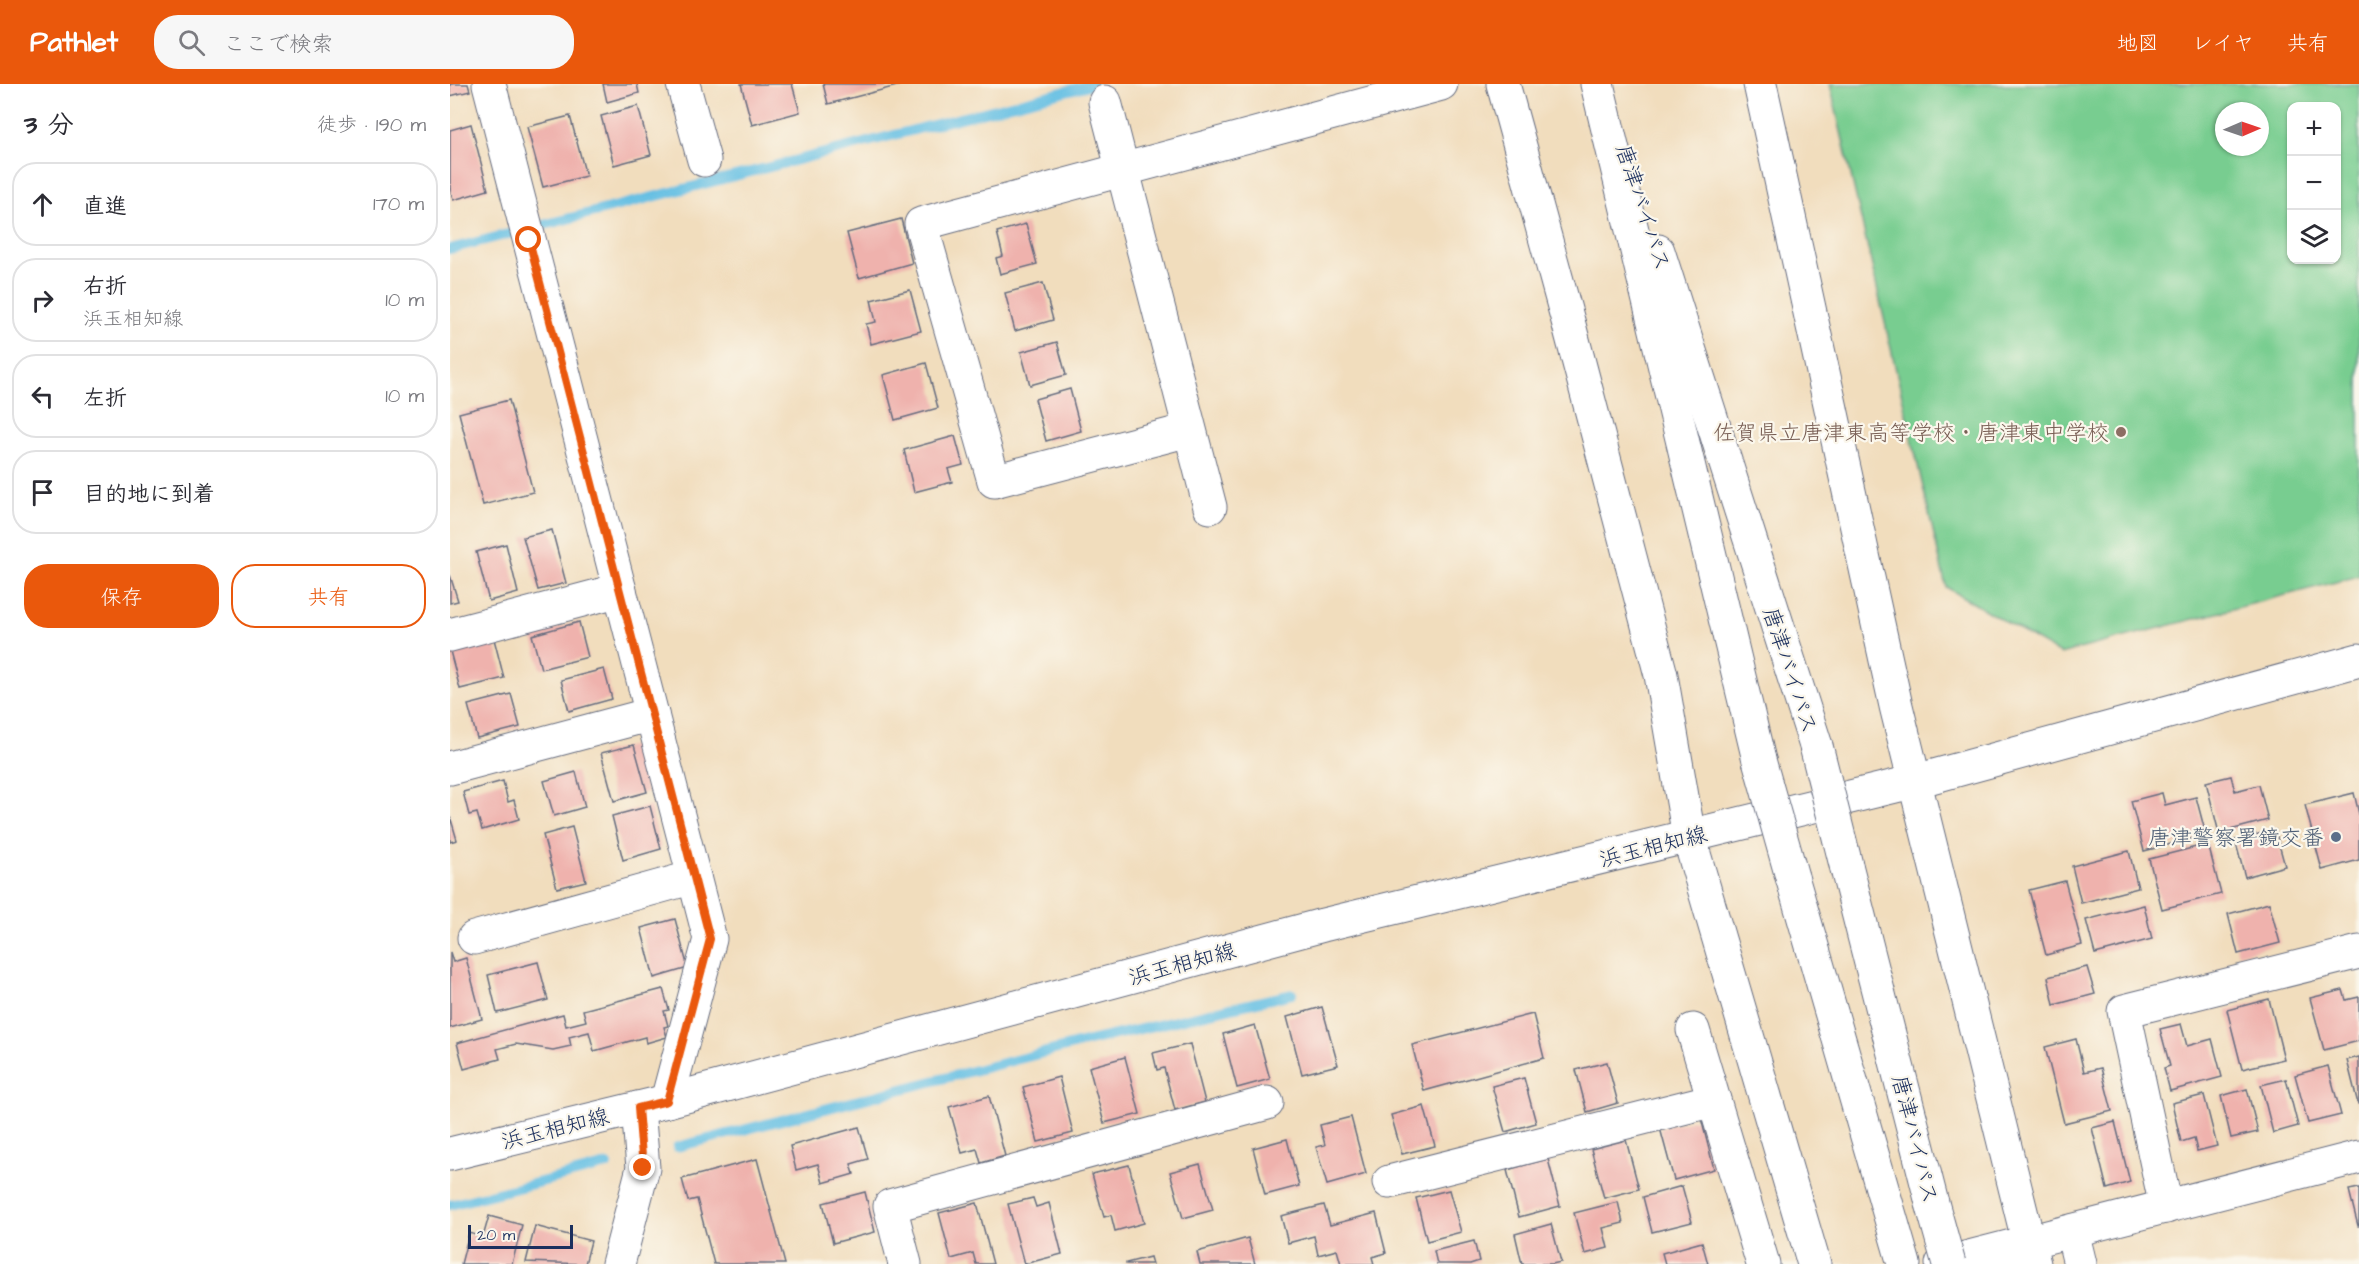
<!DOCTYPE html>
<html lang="ja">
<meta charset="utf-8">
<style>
:root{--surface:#fff;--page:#f7f7f7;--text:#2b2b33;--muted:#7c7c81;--line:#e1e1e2;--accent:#ea580c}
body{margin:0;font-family:"Architects Daughter","Klee One",sans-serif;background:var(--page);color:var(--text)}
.controls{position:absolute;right:18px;top:18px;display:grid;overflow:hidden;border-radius:12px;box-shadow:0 2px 4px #0004}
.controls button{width:54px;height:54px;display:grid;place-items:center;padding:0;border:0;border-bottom:2px solid var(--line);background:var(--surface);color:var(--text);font:30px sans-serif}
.compass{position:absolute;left:1765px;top:18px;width:54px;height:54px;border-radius:50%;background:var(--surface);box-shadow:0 2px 4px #0004;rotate:88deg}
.scale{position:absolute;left:18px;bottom:15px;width:105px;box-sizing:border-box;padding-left:6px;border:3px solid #1b2f5e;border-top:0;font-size:16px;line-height:21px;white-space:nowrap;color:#1b2f5e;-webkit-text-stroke:4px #fbf7ec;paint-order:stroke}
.stop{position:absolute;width:18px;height:18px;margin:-14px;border:4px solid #ea580c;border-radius:50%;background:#fff}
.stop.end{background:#ea580c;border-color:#fff;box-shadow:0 2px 6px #0008}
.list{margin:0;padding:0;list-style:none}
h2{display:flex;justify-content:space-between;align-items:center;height:78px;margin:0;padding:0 24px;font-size:26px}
h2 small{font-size:20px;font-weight:400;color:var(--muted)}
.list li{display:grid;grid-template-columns:39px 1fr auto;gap:18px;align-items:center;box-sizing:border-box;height:84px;margin:0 12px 12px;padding:0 12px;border:2px solid var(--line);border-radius:24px}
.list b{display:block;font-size:22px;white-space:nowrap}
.list p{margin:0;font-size:20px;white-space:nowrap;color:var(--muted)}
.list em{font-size:20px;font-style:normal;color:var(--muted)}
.actions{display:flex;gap:12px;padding:18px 24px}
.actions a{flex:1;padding:14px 0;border:2px solid var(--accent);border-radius:24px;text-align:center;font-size:21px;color:var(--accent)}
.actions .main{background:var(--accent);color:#fff}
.icon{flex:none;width:33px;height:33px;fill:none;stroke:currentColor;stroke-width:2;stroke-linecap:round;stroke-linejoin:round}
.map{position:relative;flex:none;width:1909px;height:1180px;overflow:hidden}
header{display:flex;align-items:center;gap:36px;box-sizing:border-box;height:84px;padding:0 30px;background:var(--accent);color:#fff}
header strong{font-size:28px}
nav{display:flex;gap:33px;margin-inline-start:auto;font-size:21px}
.search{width:420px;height:54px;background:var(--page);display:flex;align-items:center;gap:15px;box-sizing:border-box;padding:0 21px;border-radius:24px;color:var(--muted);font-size:22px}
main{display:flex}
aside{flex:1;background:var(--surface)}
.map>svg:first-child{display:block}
.green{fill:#78cd90;stroke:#4a7e77;stroke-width:1.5;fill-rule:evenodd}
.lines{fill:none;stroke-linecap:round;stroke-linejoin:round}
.stream{stroke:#65bfe3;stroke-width:10}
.building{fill:#efb2ad}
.minor-casing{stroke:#666c7f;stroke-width:35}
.major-casing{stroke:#666c7f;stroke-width:35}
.highway-casing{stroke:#666c7f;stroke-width:35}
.minor{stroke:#fff;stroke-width:33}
.major{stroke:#fff;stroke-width:33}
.highway{stroke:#fff;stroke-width:33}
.highway-bridge-casing{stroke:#666c7f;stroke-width:35;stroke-linecap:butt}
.highway-bridge{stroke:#fff;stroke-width:33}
.route{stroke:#ea580c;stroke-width:8}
.education-dot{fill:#8d6e63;stroke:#fbf7ec;stroke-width:2}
.service-dot{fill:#5c6f8a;stroke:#fbf7ec;stroke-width:2}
.labels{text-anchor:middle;stroke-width:4.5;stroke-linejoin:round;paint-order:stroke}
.street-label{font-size:22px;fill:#1b2f5e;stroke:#fbf7ec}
.education-label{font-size:22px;fill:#785e54;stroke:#fbf7ec;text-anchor:end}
.service-label{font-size:22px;fill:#4e5e75;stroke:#fbf7ec;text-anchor:end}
</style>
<header>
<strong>Pathlet</strong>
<div class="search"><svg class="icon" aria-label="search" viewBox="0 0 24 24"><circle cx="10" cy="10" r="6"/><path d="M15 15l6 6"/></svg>ここで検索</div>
<nav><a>地図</a><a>レイヤ</a><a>共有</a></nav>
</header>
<main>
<aside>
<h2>3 分<small>徒歩 · 190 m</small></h2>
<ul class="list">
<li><svg class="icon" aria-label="ahead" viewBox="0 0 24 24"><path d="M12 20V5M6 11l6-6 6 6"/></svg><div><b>直進</b></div><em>170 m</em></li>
<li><svg class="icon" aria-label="right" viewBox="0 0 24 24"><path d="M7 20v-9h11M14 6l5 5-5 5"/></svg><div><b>右折</b><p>浜玉相知線</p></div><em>10 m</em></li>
<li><svg class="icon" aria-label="left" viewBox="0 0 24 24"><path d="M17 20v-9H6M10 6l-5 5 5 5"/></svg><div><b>左折</b></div><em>10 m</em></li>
<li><svg class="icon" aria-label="arrive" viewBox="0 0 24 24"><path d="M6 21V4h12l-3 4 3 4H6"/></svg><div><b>目的地に到着</b></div></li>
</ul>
<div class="actions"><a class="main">保存</a><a>共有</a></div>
</aside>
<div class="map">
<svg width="1909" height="1180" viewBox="0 0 1909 1180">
<rect width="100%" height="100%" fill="#fbf7ec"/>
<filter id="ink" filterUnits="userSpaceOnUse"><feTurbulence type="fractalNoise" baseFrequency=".0167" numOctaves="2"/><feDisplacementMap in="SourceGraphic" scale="12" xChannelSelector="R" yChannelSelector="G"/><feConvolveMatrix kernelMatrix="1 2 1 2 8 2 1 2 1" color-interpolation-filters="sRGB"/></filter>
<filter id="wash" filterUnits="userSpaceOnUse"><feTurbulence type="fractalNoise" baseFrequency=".008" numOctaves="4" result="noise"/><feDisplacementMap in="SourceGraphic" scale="24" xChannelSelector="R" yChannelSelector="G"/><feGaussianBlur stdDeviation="1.35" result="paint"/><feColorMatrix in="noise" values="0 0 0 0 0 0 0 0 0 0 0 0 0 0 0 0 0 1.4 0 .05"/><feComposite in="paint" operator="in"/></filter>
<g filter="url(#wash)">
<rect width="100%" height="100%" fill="#f1ddbd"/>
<path class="green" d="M1380,0H1909V492L1610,570L1496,503ZM1842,22H1886V176H1842ZM1774,27H1810V63H1774Z"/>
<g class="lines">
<g class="stream">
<polyline points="0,165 643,0"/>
<polyline points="227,1063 639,957 842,910"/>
<polyline points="0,1121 157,1081"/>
</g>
</g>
<g id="blocks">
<g class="building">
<polygon points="0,0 18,0 20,7 0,12"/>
<polygon points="153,0 187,0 189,9 157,18"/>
<polygon points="291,0 342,0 350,28 302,41"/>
<polygon points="373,0 451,0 451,1 378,20"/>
<polygon points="188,22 201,71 164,81 151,32"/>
<polygon points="120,32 136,92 93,103 77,43"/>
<polygon points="21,40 38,106 3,116 0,104 0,46"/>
<polygon points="451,135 462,179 409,194 397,149"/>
<polygon points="576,140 587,180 550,190 546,174 553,172 547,148"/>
<polygon points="593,199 603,236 565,247 555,209"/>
<polygon points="460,206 471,247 421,260 416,240 426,238 421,216"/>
<polygon points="607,258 616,291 580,301 571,268"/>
<polygon points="476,279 488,324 445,336 433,291"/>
<polygon points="620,305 631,347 596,357 585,315"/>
<polygon points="59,316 83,408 33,421 9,329"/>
<polygon points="505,352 513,381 498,385 502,398 464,408 454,366"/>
<polygon points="102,446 116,499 88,506 73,453"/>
<polygon points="56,460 68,509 39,517 26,468"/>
<polygon points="0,491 8,517 0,519"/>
<polygon points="129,538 138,573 91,585 82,551"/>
<polygon points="44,555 54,594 10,605 0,567"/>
<polygon points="154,585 162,615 119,627 111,596"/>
<polygon points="61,610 70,643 27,654 18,621"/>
<polygon points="184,661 197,708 164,717 151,669"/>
<polygon points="126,688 135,723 104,732 94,697"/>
<polygon points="1781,692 1785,707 1809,701 1818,736 1769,749 1756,698"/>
<polygon points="53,697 58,718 64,716 69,735 32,746 27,729 19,731 13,708"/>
<polygon points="1712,709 1715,721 1746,713 1756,751 1694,767 1681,717"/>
<polygon points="1904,709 1909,730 1909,776 1872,786 1855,721"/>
<polygon points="200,722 211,765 173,776 162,732"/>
<polygon points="0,732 7,756 0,758"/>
<polygon points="122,743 136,797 107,804 93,751"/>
<polygon points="1825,746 1835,782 1795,793 1785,756"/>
<polygon points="1758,760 1771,810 1712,825 1699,775"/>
<polygon points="1679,767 1688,804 1631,819 1622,782"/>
<polygon points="1615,797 1632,861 1596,871 1579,806"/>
<polygon points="1819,819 1830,859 1788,870 1778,830"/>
<polygon points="1694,821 1702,855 1645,870 1636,836"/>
<polygon points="225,835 238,884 204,894 191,844"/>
<polygon points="0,868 3,878 16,874 32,935 0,944"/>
<polygon points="88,878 98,916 47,929 38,891"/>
<polygon points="1637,883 1645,910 1604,921 1598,893"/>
<polygon points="213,905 219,926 214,927 218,942 214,943 217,953 196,959 195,953 144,967 139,948 119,953 121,962 103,966 66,960 47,965 50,975 14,985 7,959 113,930 116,942 136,937 133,926"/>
<polygon points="1893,906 1896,916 1909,913 1909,957 1874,966 1860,914"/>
<polygon points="1819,915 1834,975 1792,985 1777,926"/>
<polygon points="872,923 888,981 852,990 837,933"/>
<polygon points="1083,930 1094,974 974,1007 962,961"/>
<polygon points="1731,940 1737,962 1762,955 1772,993 1720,1007 1714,984 1720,982 1710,945"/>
<polygon points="805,941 820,995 787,1004 773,950"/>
<polygon points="1626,955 1634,988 1651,984 1662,1027 1614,1039 1595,963"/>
<polygon points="740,960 755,1018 725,1026 714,984 707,986 703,969"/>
<polygon points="675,973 690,1030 654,1039 639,983"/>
<polygon points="1909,973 1909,1020 1908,1020 1897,976"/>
<polygon points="1157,978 1168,1019 1137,1028 1126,986"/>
<polygon points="1878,982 1891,1031 1858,1039 1845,991"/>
<polygon points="609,993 623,1049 588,1058 573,1003"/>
<polygon points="1074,994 1086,1039 1055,1048 1042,1002"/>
<polygon points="1836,995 1848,1042 1823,1049 1811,1001"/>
<polygon points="1797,1005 1808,1048 1781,1054 1771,1012"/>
<polygon points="1754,1011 1767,1062 1747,1067 1744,1054 1731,1058 1722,1019"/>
<polygon points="539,1012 555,1072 531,1079 527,1065 512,1069 499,1023"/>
<polygon points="974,1022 985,1062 952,1070 941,1031"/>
<polygon points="901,1033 916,1090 877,1101 866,1063 875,1061 870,1041"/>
<polygon points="1251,1034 1264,1085 1224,1096 1210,1044"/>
<polygon points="1665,1038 1680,1098 1657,1105 1642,1044"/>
<polygon points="409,1043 418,1075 401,1080 404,1090 373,1099 368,1080 346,1086 340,1062"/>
<polygon points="837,1055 849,1102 815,1111 803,1064"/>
<polygon points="1176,1056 1189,1105 1154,1114 1141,1065"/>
<polygon points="307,1075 335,1180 264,1180 247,1115 238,1117 232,1095"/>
<polygon points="1098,1075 1110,1122 1069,1133 1057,1086"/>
<polygon points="750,1080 763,1126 733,1134 720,1088"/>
<polygon points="679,1081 694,1139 665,1147 661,1131 654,1133 642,1090"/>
<polygon points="1232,1102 1242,1138 1202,1148 1193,1113"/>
<polygon points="1909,1104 1909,1142 1908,1142 1899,1106"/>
<polygon points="999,1106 1011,1148 977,1157 966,1114"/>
<polygon points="415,1108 425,1148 383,1159 373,1119"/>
<polygon points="583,1114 586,1123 599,1119 612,1170 574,1180 558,1120"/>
<polygon points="1168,1118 1173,1139 1153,1144 1158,1164 1135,1170 1124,1129"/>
<polygon points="527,1119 543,1180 526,1180 523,1169 501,1175 489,1129"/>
<polygon points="874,1121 880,1141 926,1129 936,1169 922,1173 924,1180 891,1180 887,1166 868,1171 864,1152 838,1159 831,1132"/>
<polygon points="39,1132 72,1141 62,1180 11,1180 19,1149 33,1153"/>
<polygon points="1101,1140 1111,1178 1102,1180 1072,1180 1065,1150"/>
<polygon points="85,1142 141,1157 135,1180 76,1178"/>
<polygon points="798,1154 805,1180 750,1180 747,1168"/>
<polygon points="1024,1157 1029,1177 1020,1180 987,1180 984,1167"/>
<polygon points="1252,1158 1258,1180 1215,1180 1212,1169"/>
<polygon points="700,1173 702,1180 676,1180 676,1179"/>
</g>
</g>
</g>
<g filter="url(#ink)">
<use href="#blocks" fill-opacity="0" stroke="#666c7f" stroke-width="1.5"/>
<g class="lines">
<g class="minor-casing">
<g id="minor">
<polyline points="39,0 260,855 217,1017"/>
<polyline points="233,0 254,76"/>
<polyline points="655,18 760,423"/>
<polyline points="739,346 544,397 471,140 991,0"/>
<polyline points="0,551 170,506"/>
<polyline points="0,684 202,630"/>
<polyline points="1466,697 1909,576"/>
<polyline points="24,854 244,793"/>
<polyline points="1243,946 1313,1180"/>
<polyline points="939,1098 1264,1016"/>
<polyline points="1716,1123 1674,927 1909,868"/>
<polyline points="1622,1147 1630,1180"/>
<polyline points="168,1180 193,1084 188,1024"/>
<polyline points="455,1180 440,1122 817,1019"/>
<polyline points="1492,1180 1909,1073"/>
</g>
</g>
<g class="major-casing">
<polyline id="major" points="0,1070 217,1017 873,841 1466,697"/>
</g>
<g class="highway-casing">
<g id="highway">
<polyline points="1053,0 1118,237 1211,591 1239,753 1364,1180"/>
<polyline points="1147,0 1309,676"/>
<polyline points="1310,0 1446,622 1584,1180"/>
<polyline points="1208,167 1366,662"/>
<polyline points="1396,781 1482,1119"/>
<polyline points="1342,793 1454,1180"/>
</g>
</g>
<use href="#minor" class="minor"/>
<use href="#major" class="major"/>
<use href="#highway" class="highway"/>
<g class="highway-bridge-casing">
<g id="highway-bridge">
<polyline points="1366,662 1396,781"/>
<polyline points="1309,676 1342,793"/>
<polyline points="1482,1119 1499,1180"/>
</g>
</g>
<use href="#highway-bridge" class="highway-bridge"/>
</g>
</g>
<g class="lines" filter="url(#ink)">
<polyline class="route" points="79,156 260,855 217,1017 188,1024 193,1084"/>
</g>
<circle class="education-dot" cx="1671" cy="348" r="6"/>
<circle class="service-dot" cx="1886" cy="753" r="6"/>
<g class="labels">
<g class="street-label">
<text transform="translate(1194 123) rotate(72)" y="8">唐津バイパス</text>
<text transform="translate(1341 586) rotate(72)" y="8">唐津バイパス</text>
<text transform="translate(1203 762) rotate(-14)" y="8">浜玉相知線</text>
<text transform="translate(732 879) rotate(-15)" y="8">浜玉相知線</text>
<text transform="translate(105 1044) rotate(-14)" y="8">浜玉相知線</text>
<text transform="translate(1466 1055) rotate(76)" y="8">唐津バイパス</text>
</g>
<g class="education-label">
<text x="1659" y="356">佐賀県立唐津東高等学校・唐津東中学校</text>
</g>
<g class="service-label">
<text x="1874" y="761">唐津警察署鏡交番</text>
</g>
</g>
</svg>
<div class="controls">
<button>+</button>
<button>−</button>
<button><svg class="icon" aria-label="layers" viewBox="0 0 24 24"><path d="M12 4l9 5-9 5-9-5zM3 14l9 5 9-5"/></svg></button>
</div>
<svg class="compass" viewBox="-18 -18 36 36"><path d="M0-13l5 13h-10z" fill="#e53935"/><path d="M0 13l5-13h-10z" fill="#7c7c81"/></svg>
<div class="scale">20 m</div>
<div class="stop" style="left:79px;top:156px"></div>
<div class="stop end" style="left:193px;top:1084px"></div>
</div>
</main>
